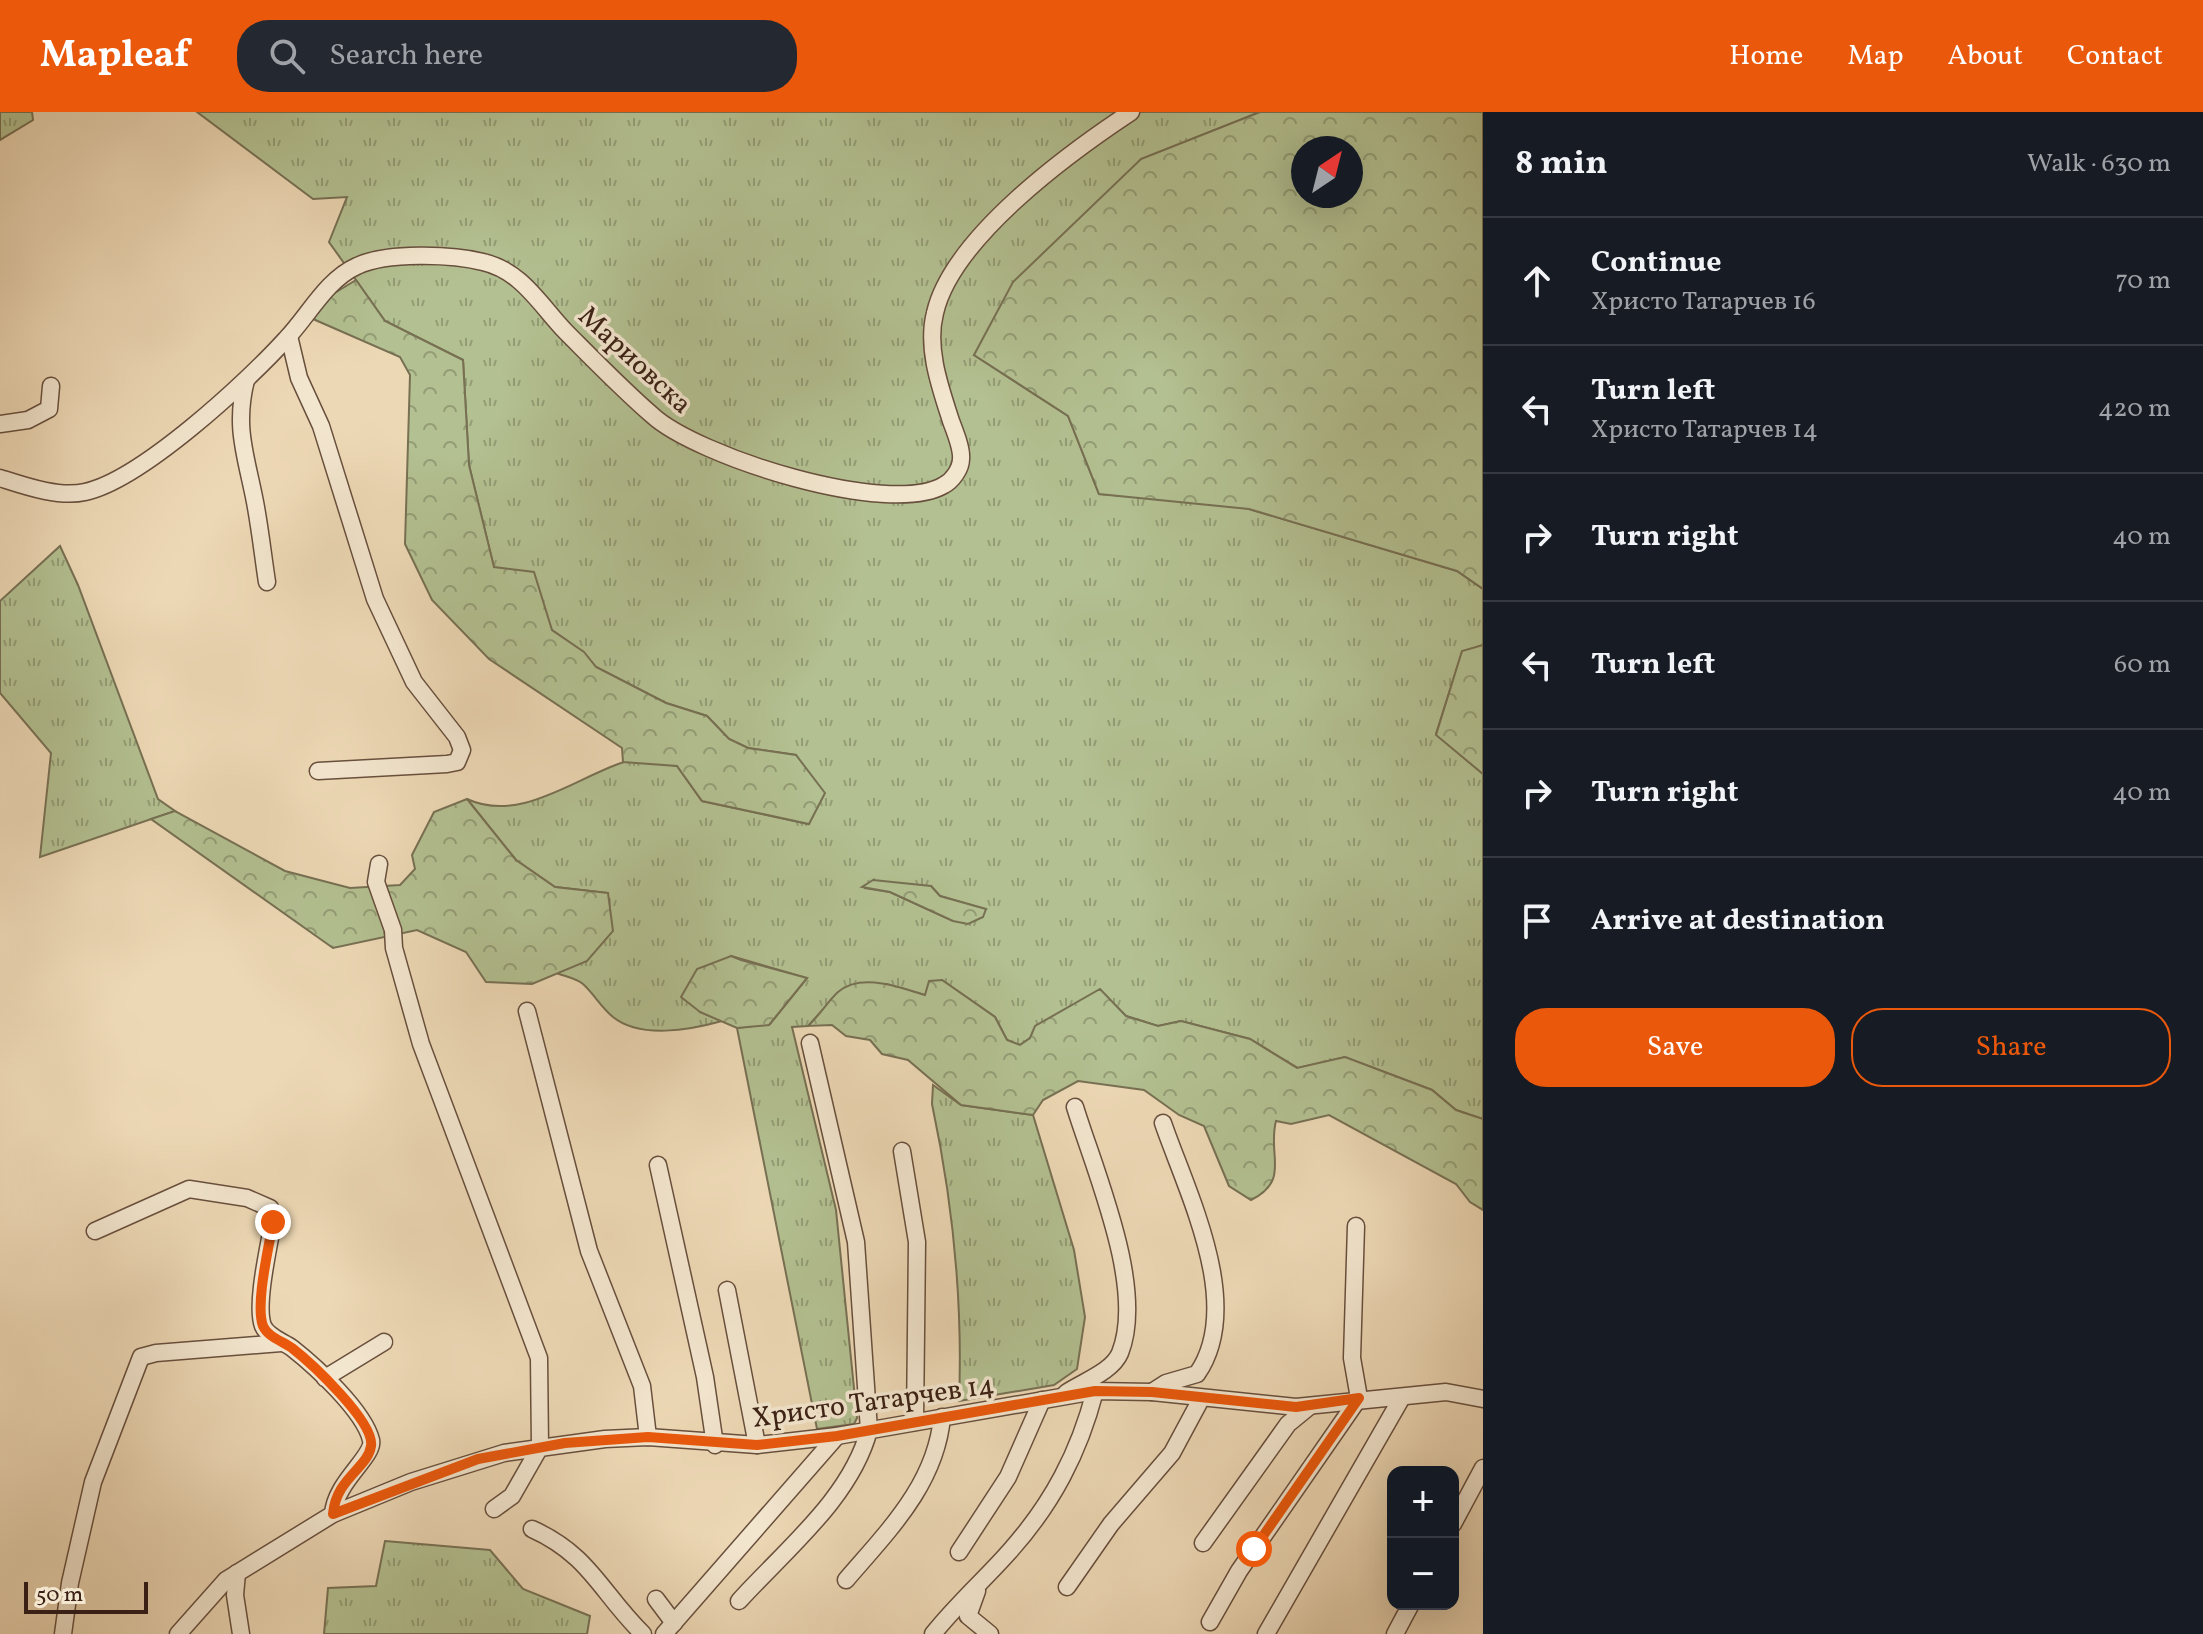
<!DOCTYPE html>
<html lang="en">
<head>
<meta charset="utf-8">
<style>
	:root { --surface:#171b24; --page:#242831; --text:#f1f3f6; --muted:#9ea1a6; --line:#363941; --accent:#ea580c }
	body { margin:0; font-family:Vollkorn,serif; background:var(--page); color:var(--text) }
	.controls { position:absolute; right:24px; bottom:24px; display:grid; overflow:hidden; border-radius:16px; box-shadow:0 8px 32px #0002 }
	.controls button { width:72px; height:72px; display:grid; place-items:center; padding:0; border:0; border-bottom:2px solid var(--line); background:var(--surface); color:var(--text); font:40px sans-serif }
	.compass { position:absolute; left:1291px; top:24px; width:72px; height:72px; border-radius:50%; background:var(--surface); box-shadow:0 8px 32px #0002; rotate:35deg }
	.scale { position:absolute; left:24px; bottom:20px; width:124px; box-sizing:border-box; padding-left:8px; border:4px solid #3b2115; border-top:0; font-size:22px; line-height:28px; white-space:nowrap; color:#3b2115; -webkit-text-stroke:6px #f3e6cf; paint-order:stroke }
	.stop { position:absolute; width:24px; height:24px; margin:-18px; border:6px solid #ea580c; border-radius:50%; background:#fff }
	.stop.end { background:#ea580c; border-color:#fff; box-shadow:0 2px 8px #0008 }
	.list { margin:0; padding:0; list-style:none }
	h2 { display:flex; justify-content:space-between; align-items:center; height:104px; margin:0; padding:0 32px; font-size:34px }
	h2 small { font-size:26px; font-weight:400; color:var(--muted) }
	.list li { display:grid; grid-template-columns:52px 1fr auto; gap:24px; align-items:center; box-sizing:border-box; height:128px; padding:0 32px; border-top:2px solid var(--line) }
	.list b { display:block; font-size:30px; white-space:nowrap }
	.list p { margin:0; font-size:26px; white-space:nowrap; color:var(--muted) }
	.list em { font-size:26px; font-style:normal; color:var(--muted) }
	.actions { display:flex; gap:16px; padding:24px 32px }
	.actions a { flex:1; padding:18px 0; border:2px solid var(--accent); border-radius:32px; text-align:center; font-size:28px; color:var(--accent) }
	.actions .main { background:var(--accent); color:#fff }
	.icon { flex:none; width:44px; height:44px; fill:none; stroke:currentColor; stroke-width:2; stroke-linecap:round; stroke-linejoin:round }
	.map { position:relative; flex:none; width:1483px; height:1522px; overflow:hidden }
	header { display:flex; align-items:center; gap:48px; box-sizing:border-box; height:112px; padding:0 40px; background:var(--accent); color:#fff }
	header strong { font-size:38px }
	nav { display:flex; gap:44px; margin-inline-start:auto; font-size:28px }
	.search { width:560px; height:72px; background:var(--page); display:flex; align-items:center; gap:20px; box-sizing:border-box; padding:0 28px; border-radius:32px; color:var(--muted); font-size:30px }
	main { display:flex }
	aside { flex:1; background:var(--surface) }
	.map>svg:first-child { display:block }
</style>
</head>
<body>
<header>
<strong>Mapleaf</strong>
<div class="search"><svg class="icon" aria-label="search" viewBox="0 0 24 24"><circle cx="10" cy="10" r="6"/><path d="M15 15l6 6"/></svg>Search here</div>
<nav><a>Home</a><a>Map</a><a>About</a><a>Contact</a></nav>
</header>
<main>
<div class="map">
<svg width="1483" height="1522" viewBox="0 0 1483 1522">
	<defs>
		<pattern id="grass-tufts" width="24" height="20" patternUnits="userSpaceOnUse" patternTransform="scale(2)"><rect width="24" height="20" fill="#b3c091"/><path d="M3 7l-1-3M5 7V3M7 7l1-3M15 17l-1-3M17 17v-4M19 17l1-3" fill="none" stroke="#939c75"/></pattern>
		<pattern id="forest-crowns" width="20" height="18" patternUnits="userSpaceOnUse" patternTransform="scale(2)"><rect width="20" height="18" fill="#b3c091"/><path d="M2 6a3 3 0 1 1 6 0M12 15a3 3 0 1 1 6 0" fill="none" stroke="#939c75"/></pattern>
	</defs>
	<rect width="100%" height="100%" fill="#edd8b5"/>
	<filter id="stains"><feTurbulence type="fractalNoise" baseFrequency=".0025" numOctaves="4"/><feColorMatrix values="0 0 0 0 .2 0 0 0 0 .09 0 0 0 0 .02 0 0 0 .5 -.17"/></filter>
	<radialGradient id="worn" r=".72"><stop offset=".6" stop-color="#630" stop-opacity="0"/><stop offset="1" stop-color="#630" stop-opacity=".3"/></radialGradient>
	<!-- grass -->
	<g fill="url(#grass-tufts)" stroke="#777053" stroke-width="2" fill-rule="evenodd">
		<path d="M0,0H32L33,8L0,28Z"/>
		<path d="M197,0H1260L1141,47L974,243L1068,304L1099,382L1222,391L1249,397L1457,459L1483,477V533L1462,540L1436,622L1483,662V1007L1456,998L1432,978L1345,945L1298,956L1250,927L1181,909L1158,914L1126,904L1100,878L1020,933L1007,928L995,905L942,868L925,883L887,872L839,880L808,914L792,915L836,1098L857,1306L854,1312L817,1317L737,916L770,912L807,866L731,844L700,900L722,909C690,918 640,927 613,905C601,895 594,882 583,872C576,866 563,864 554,860L587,849L608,781L555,775L516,748L467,687C519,711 572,668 621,651C636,646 661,652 677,654L702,689L808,712L796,643L748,636L729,627L707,604L666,591L596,555L583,540L552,518L494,456L469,353L463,248L385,209L329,130L347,85L313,87ZM931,774L940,784L985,797L953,809L890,780L864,776Z"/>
		<path d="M60,434L78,473L158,687L175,699L40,745L51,641L0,581V489Z"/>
		<path d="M933,973L961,993L1033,1003L1074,1138L1085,1205L1077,1257L1054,1273L959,1289C963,1188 953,1091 932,992Z"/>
		<path d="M385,1429L490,1438L523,1477L590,1504L587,1522H324L328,1476L376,1474Z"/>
	</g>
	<!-- forest -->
	<g fill="url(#forest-crowns)" stroke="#777053" stroke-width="2" fill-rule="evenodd">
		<path d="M1260,0H1483V477L1457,459L1249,397L1099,382L1068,304L974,243L1013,170L1141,47ZM1351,36V84H1303V36Z"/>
		<path d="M356,168L385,209L463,248L469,353L494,455L534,460L552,518L584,540L596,555L666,591L707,604L729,627L748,636L796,643L825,681L809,712L702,689L677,654L623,650L622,636L489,547L432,488L405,432L410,263L400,245L313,207L333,182Z"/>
		<path d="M1483,533V662L1436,623L1462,539Z"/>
		<path d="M467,687L516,748L555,775L608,781L613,819L587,849L532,872L486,870L466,840L417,818L333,836L151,707L175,699L285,759L350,776L400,773L415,757L412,743L434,700Z"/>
		<path d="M873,768L931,774L940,784L986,797L983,805L968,812L953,809L890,780L862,775Z"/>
		<path d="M731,844L741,848L807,866L769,913L737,916L700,900L681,885L697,857Z"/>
		<path d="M942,868L995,905L1007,928L1020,933L1030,926L1035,914L1100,877L1126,904L1158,914L1181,909L1250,927L1297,956L1345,945L1432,978L1456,998L1483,1007V1098L1470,1090L1456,1072L1329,1003L1291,1012L1276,1009C1267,1043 1291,1068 1251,1088L1229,1074L1204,1014L1179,1003L1144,978L1078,969L1043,988L1033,1003L961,993L908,948L882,942L870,928L846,924L832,913L808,914C819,904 828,889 838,880C862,860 900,876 925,883L929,869Z"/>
	</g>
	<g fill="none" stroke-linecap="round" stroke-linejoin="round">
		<!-- street casing -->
		<g stroke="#684f3d" stroke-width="19">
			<g id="street">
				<path d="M289,224L299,266L321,314L375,487L414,570L457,625L462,638L457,650L447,652L318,659"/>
				<path d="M246,268C234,316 246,343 255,390C260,416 263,444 267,470"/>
				<path d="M0,312L28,308L49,297L51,274"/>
				<path d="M0,366C25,374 59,386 85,380C141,368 247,270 286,227C309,203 326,168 357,154C386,140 452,142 483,150C522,159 540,193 566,220C594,248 622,277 652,303C696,344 889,406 944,373C952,369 961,357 961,347C962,336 955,320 951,309C940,275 926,236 935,201C952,126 1069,41 1131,0"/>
				<path d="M379,752L376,770L393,818L394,836L421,932L539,1246L540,1335L512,1384L494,1397"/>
				<path d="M527,899L589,1139L642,1274L648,1325"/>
				<path d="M902,1039L917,1130L915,1310"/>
				<path d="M658,1053L705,1265L715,1333"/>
				<path d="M95,1119L189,1077L247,1086L270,1096L273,1110C269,1134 255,1193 263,1214C268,1225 282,1229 292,1236C315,1254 364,1299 371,1328C375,1344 335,1370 333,1402"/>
				<path d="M727,1178L757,1333"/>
				<path d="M325,1266L384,1230"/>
				<path d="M1152,1280L1166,1271L1197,1262C1245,1193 1187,1081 1163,1011"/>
				<path d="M1066,1281C1082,1270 1112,1260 1120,1241C1146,1176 1095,1060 1075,995"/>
				<path d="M1453,1412L1483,1356"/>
				<path d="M532,1417C590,1443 601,1481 643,1522"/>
				<path d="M1203,1431L1288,1312L1310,1294"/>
				<path d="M959,1440L1008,1365L1042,1288"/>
				<path d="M237,1461L235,1483L241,1522"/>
				<path d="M846,1468C888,1419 936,1372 942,1305"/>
				<path d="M1067,1475L1111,1412L1172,1341L1201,1287"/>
				<path d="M977,1479L968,1504L990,1522"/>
				<path d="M656,1487L674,1511"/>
				<path d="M739,1489C785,1438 851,1386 869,1318L856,1130L810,931"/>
				<path d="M1210,1510L1239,1459L1359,1286L1352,1246L1356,1114"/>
				<path d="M63,1522L70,1471L93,1370L141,1245L156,1241L281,1231"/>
				<path d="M178,1522L226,1468L333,1402L411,1370L504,1341L605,1327L648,1325L757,1333L837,1324L1095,1279L1152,1280L1296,1295L1446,1280L1483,1287"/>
				<path d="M664,1522L837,1324"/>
				<path d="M933,1522C956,1493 984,1468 1009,1440C1052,1392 1079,1341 1095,1279"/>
				<path d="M1266,1522L1401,1287"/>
				<path d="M1395,1522L1411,1492"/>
			</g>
		</g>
		<!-- street -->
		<use href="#street" stroke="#f3e6cf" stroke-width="16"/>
	</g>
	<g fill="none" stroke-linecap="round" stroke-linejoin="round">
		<!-- route -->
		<path stroke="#ea580c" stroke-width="10" d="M273,1110C269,1135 255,1192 263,1214C268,1225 282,1229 292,1236C310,1250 375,1310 371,1334C368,1356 336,1366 333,1402L478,1347L565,1331L648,1325L757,1333L837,1324L1095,1279L1152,1280L1296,1295L1359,1286L1254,1437"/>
	</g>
	<g text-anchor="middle" stroke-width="7" stroke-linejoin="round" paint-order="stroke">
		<!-- street labels -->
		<g font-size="28" fill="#3b2115" stroke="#f3e6cf">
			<text transform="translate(636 247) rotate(43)" y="10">Мариовска</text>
			<text transform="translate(873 1288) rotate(-8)" y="10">Христо Татарчев 14</text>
		</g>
	</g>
	<rect width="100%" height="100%" filter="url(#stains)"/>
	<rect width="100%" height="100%" fill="url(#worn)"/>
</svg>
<div class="controls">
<button>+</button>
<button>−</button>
</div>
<svg class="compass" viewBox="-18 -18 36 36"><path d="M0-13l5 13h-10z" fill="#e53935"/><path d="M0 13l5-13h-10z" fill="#9ea1a6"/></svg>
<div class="scale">50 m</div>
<div class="stop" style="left:1254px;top:1437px"></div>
<div class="stop end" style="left:273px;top:1110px"></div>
</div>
<aside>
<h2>8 min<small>Walk · 630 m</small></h2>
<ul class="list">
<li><svg class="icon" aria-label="ahead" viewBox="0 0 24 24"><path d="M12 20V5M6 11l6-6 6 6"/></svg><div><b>Continue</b><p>Христо Татарчев 16</p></div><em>70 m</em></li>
<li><svg class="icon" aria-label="left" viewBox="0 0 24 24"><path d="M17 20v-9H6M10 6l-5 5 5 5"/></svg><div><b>Turn left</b><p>Христо Татарчев 14</p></div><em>420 m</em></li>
<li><svg class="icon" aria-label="right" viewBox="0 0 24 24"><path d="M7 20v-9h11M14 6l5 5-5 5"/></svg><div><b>Turn right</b></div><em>40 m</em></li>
<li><svg class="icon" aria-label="left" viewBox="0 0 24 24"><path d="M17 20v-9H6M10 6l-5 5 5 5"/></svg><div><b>Turn left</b></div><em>60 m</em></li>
<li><svg class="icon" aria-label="right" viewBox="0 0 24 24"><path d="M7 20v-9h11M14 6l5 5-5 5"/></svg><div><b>Turn right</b></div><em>40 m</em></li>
<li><svg class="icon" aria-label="arrive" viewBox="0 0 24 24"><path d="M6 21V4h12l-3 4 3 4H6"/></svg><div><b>Arrive at destination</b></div></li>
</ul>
<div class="actions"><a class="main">Save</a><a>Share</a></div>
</aside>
</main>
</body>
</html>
